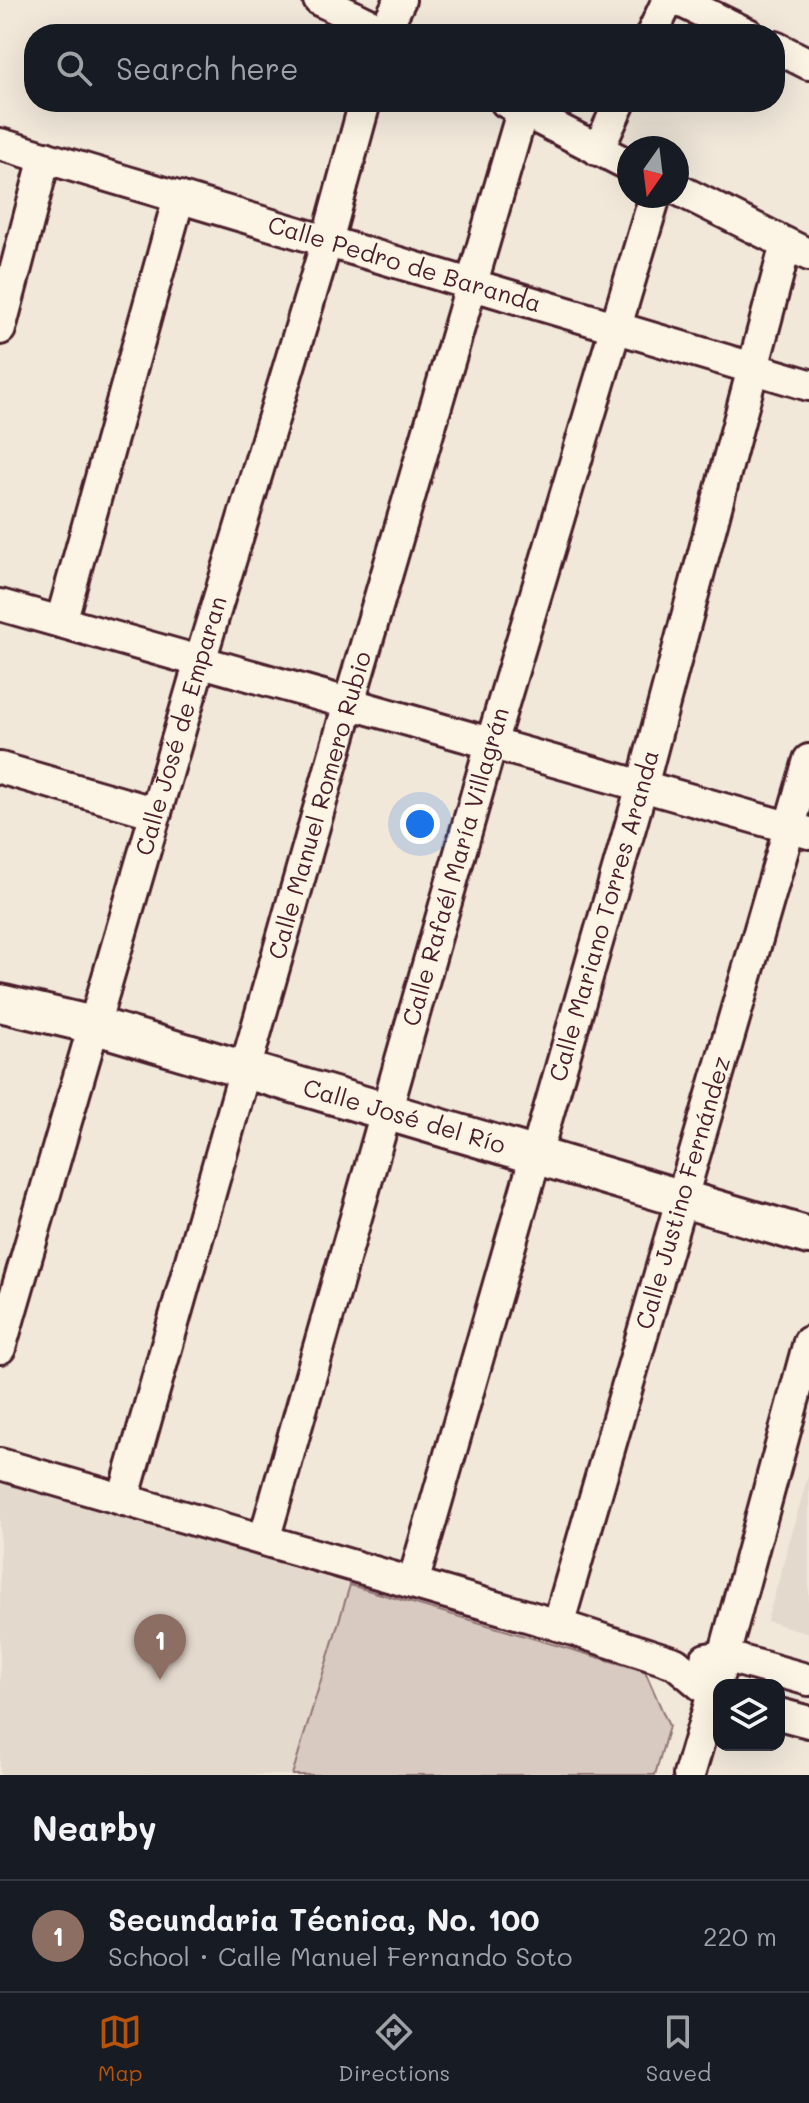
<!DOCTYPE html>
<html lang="en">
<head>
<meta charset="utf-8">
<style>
	:root { --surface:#171b24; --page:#242831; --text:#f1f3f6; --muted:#9ea1a6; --line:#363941; --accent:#b45309 }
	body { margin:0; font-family:Mali,sans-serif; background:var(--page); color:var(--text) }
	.controls { position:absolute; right:24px; bottom:24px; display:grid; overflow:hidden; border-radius:16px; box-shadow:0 8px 32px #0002 }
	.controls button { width:72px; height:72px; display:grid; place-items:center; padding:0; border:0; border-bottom:2px solid var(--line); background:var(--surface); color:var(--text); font:40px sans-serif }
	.compass { position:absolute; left:617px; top:136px; width:72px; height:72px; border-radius:50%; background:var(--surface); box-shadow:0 8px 32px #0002; rotate:194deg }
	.you { position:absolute; left:420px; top:824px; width:28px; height:28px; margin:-20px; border:6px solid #fff; border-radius:50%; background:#1a73e8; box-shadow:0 0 0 12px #1a73e833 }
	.badge { display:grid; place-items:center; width:52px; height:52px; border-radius:50%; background:var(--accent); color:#fff; font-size:26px; font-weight:700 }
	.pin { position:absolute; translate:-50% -66px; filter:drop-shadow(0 2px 4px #0008) }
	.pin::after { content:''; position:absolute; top:42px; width:28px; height:24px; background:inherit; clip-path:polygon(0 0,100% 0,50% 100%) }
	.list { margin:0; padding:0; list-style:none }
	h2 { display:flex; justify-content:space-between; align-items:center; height:104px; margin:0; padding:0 32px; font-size:34px }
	h2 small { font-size:26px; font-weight:400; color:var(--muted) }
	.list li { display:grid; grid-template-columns:52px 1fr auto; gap:24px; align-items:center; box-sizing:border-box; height:112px; padding:0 32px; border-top:2px solid var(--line) }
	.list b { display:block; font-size:30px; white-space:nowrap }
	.list p { margin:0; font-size:26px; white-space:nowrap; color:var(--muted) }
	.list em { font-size:26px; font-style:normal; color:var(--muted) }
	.icon { flex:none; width:44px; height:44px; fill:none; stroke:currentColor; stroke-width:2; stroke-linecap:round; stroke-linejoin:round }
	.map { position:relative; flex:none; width:809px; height:1775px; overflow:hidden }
	.search { position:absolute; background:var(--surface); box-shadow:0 8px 32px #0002; left:24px; right:24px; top:24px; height:88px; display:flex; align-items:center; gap:20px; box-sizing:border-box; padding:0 28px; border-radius:32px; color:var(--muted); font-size:30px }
	.sheet { height:216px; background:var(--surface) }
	nav { display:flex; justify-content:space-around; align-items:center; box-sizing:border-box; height:112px; border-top:2px solid var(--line); background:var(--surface); font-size:22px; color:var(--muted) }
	nav a { display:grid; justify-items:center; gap:4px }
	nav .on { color:var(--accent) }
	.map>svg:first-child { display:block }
</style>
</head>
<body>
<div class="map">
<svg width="809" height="1775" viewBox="0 0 809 1775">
	<rect width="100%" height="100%" fill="#f1e8da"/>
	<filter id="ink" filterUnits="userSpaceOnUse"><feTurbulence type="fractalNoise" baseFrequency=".0125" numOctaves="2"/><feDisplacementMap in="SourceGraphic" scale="16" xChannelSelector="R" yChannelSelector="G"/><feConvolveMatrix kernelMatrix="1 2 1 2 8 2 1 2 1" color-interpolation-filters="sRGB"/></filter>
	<g filter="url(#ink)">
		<!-- built -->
		<g fill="#e4d9cd">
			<path d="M809,1472V1633L767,1621Z"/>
			<path d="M0,1481L350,1585L292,1775H0Z"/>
		</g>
		<!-- green -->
		<path fill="#d8cac0" stroke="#917476" stroke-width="2" d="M350,1585L645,1671L669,1726L655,1775H292Z"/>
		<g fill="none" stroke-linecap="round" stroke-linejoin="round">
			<!-- minor casing -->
			<g stroke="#4a1f2b" stroke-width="36">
				<g id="minor">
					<path d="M319,0L390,34"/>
					<path d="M678,0L748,34"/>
					<path d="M383,34L400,0"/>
					<path d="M652,34L668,0"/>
					<path d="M775,47L809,64"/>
					<path d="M506,102L629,165"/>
					<path id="s1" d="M0,144L809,385"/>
					<path d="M598,150L620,102"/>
					<path d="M677,189L809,255"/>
					<path d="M0,329L45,157"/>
					<path d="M0,605L809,833"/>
					<path d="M61,622L179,197"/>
					<path d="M0,768L156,813"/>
					<path id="s2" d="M0,1348L200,661L327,241L365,102"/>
					<path d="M0,1464L558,1625L675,1663L713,1695L719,1697"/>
					<path id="s3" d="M123,1500L349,703L522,112"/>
					<path id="s4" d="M264,1540L491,744L655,196"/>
					<path id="s5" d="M413,1583L642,786L786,244"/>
					<path id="s6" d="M558,1625L809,760"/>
					<path d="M706,1659L724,1656L809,1680"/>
					<path d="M779,1714L809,1722"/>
					<path d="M689,1775L724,1656L809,1342"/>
				</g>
			</g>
			<!-- tertiary casing -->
			<g stroke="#4a1f2b" stroke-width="42">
				<g id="tertiary">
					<path id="s7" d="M0,1003L93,1025L809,1236"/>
				</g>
			</g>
			<!-- minor -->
			<use href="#minor" stroke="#fcf5e5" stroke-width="30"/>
			<!-- tertiary -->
			<use href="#tertiary" stroke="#fcf5e5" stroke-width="36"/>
		</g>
	</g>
	<g text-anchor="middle" stroke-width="6" stroke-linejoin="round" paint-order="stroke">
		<!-- street labels -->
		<g font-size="24" fill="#4a1f2b" stroke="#fcf5e5">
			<text dy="8" stroke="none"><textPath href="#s1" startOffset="422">Calle Pedro de Baranda</textPath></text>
			<text dy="8" stroke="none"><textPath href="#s2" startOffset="648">Calle José de Emparan</textPath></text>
			<text dy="8" stroke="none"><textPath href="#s3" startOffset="722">Calle Manuel Romero Rubio</textPath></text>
			<text dy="8" stroke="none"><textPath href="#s4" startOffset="700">Calle Rafaél María Villagrán</textPath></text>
			<text dy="8" stroke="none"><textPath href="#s5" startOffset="694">Calle Mariano Torres Aranda</textPath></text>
			<text dy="8" stroke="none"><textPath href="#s7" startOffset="420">Calle José del Río</textPath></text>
			<text dy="8" stroke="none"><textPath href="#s6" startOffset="450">Calle Justino Fernández</textPath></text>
		</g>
	</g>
</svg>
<div class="controls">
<button><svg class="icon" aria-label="layers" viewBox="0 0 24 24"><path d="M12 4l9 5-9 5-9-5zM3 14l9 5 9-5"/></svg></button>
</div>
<svg class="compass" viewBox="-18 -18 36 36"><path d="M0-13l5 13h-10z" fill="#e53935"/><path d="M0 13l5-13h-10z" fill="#9ea1a6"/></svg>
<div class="you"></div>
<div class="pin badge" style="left:160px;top:1680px;background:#8d6e63">1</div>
<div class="search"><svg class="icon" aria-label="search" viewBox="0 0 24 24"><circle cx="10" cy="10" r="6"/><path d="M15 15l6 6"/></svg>Search here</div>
</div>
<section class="sheet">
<h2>Nearby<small></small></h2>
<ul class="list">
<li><span class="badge" style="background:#8d6e63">1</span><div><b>Secundaria Técnica, No. 100</b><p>School · Calle Manuel Fernando Soto</p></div><em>220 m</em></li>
</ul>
</section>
<nav>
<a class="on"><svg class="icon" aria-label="map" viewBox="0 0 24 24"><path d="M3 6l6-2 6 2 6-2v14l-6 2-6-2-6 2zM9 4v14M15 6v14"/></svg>Map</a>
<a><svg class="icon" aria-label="directions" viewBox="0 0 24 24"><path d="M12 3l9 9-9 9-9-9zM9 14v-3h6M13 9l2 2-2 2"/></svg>Directions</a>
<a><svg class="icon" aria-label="saved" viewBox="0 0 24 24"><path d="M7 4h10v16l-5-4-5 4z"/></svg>Saved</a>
</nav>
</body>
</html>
